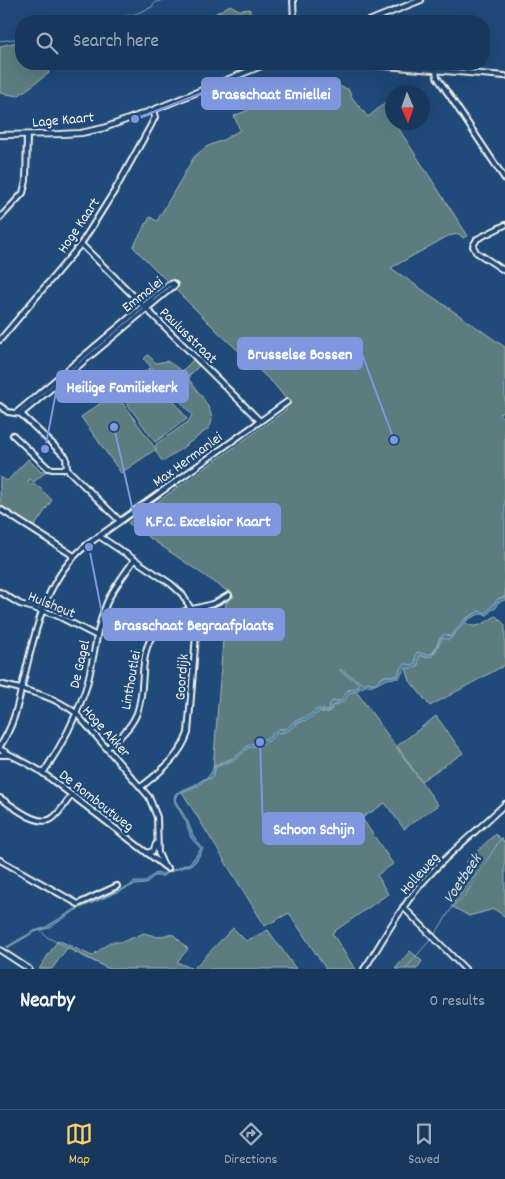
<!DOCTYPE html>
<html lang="en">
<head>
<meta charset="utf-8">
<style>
	:root { --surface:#17385c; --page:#244365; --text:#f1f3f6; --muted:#9eacbb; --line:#365272; --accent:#ffd166 }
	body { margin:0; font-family:Dekko,sans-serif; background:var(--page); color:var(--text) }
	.compass { position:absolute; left:385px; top:85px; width:45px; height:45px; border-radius:50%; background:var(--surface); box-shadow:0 5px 20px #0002; rotate:178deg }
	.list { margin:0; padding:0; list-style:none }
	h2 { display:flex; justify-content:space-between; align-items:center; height:65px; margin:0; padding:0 20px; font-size:21px }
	h2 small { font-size:16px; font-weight:400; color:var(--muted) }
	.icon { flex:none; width:28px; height:28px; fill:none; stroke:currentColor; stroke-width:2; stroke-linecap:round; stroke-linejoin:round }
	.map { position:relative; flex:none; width:505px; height:969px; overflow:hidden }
	.search { position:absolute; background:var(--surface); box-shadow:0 5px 20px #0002; left:15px; right:15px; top:15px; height:55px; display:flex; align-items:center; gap:12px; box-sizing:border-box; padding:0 18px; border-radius:20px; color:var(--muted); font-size:19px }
	.sheet { height:140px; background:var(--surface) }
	nav { display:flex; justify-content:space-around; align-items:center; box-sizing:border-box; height:70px; border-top:1px solid var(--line); background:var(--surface); font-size:14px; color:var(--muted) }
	nav a { display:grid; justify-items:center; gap:2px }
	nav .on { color:var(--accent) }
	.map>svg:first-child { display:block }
</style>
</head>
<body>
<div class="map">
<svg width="505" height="969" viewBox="0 0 505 969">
	<rect width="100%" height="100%" fill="#1f4a7a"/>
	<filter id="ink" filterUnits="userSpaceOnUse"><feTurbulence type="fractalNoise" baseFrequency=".02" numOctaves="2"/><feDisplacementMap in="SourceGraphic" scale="10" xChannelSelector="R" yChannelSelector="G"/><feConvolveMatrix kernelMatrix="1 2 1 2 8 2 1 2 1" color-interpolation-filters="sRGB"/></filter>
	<g filter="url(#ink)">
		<!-- green -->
		<g fill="#5c7c80" stroke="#a8b6b4">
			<path d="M230,5L239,10L250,9V18L245,21H208V18Z"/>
			<path d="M21,41V64H46L49,73L18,96L0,93V46Z"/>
			<path d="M338,86L348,89L353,99L368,117L392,97V109L388,113L392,119V122L395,123L468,236L463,238L459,234L448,236L391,268L505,347V411L499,414L505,419V597L499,598L486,613L479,611L465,619L450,637L447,635L440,638L433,653L427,655L417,652L415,665L405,664L400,669L398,676H384L374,684L369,682L357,688L348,690L341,701H333L328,711L318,709L306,717L295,721L286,729H279L270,737L249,745L234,758L216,764L213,769L226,602L234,597L229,590L227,591L128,523L286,410L285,407L290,404L274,384L216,330L133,247L150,217L157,221L194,157L206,147L223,140L240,130L234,116L272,100L274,103Z"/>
			<path d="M148,355L156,363L167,361L182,371L193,360L199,366L189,376V379C197,392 221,415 208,429L163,462L156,452V444L188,422L192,415L144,359Z"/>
			<path d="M150,368L187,419L155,442L118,391Z"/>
			<path d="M115,393L156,449L121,473L81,417Z"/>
			<path d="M28,459L41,472L46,469L48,470L35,481L33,482L30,479L28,481L34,485L36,484L52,500L34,527L0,506V477L7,481Z"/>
			<path d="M496,616L505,625V665L430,706L410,681L406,668L418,667L419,655L426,657L434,654L441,640L445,638L449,640L465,622C476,632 486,621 496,616Z"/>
			<path d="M356,691L438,805L404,829L385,803L362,818L393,864L377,875L388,894L332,933L355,969H326L289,913L265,926L182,792L199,785L205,779L212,778L216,767L236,759L248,748L269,741L275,734L284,732L320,711L324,713L331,710L333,705H337L349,693Z"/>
			<path d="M436,716L463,753L421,781L397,746Z"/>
			<path d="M495,834L505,843V915L504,916L494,909L469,916L451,906L476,874L465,863Z"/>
			<path d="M233,928L246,941L268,930L296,969H109L67,948L52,969H39L58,940L92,956L110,942H122L144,933L158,937L169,934L174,935L188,949L177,962L193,969Z"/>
			<path d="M410,951L422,961L417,969H395Z"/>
		</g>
		<!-- water -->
		<path fill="#467ea0" stroke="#8cacbd" d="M505,597V600L497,603L496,608L490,611L488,615L480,614L473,617L465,622L449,640L443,638L432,656L426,657L419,655L418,667C403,670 408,664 399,678L387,679L373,686H365L356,691L349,693L344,702L333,705L328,713L320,711L307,720L298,722L288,731L277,733L269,741L248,748L236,759L216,766L212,778L205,779L199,785L177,794L175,800L188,822L193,835L203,849L196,861L193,864L167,873L163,876H154L146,884L134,885L76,910L49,928L35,932L7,948L6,947L34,931L44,928L87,902L128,887L134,882H144L156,873L162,874L190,863L201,849L191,838L186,822L175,803L174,797L176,793L194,785L209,776L216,764L234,758L249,745L270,737L273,733L279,729H286L295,721L306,717L318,709L328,711L331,702L341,701L347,691L359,687L358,682L341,672L340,669L363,684L368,682L374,684L385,676H398L400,669L405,664L415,665L416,654L417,652L427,655L433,653L442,636L445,634L450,637L463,621L479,611L486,613L498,599Z"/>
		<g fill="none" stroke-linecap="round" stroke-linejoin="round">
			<!-- stream -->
			<g stroke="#8cacbd" stroke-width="1">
				<path d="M100,21L135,14L152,7L154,3L162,0"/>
				<path d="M0,41L21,38"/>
				<path d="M40,930L47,937L110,969"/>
				<path d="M435,934L454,905L464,897L501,838L505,842"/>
				<path d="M405,969L431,939"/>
			</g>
			<!-- minor casing -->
			<g stroke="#f4f1e8" stroke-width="8">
				<g id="minor">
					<path d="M293,0L294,21"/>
					<path d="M361,64L505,76"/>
					<path d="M436,70L437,77L505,179"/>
					<path d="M0,218L23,193L26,181L27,135"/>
					<path d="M505,225L477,239L473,246L476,252L505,271"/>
					<path d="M81,244L260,421"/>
					<path d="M0,340L81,244L115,190L150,127L155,117L153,110"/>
					<path d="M0,406L8,412L21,414L66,457L67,469"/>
					<path d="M16,413L168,285L173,283L175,285"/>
					<path d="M21,414L175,285"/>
					<path d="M13,435L48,468L53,469H67L120,521"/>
					<path d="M0,509L74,556"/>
					<path d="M99,536L171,584L182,594L191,609L194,620L196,635L188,733C180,757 160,772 141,787"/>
					<path d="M0,592L20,604L56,615L97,636"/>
					<path d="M0,684C29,691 52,695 76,713L149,797L157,817L158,853L164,866"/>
					<path d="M0,746C13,727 17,708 22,686C35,634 43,579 88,544L287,402"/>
					<path d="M107,748C119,738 131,728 137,713C149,680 133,647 166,621C179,610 196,609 212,604C218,602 224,598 229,595"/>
					<path d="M0,749C14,758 29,763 43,773L168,869"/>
					<path d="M0,755H8"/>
					<path d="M43,773C61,747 75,720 85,691C95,661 95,627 109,598C116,585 126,572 134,560"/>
					<path d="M0,798C13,806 40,830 54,817C61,811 66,802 72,795"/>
					<path d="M147,853L153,851L156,844"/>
					<path d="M0,860L78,904L117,886"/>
					<path d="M403,907L465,969"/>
					<path d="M0,950L29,969"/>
					<path d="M364,969C378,949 389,927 403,908C430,867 470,838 505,804"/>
				</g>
			</g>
			<!-- tertiary casing -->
			<g stroke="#f4f1e8" stroke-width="8">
				<g id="tertiary">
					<path d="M369,21L421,0"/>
					<path d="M0,135L61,134L81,133L104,128L153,110L266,64"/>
				</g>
			</g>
			<!-- minor -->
			<use href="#minor" stroke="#1f4a7a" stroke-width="4"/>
			<!-- tertiary -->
			<use href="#tertiary" stroke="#1f4a7a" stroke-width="4.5"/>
		</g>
	</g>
	<g text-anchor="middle" stroke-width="5" stroke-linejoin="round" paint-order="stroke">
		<!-- street labels -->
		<g font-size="15" fill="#f4f1e8" stroke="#1f4a7a">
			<text transform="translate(63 119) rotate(-5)" y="5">Lage Kaart</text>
			<text transform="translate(78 225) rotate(-56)" y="5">Hoge Kaart</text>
			<text transform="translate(142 294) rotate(-38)" y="5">Emmalei</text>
			<text transform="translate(189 335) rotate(44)" y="5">Paulusstraat</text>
			<text transform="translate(187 459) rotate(-36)" y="5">Max Hermanlei</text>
			<text transform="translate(52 604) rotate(22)" y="5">Hulshout</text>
			<text transform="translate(79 664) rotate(-77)" y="5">De Gagel</text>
			<text transform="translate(181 677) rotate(-86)" y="5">Goordijk</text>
			<text transform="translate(130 680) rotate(-80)" y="5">Linthoutlei</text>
			<text transform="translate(107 731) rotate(48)" y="5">Hoge Akker</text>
			<text transform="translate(97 800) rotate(38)" y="5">De Romboutweg</text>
			<text transform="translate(419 873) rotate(-48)" y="5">Holleweg</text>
		</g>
		<!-- water labels -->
		<g font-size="16" font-style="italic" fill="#dae0dd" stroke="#1f4a7a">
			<text transform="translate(461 878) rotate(-56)" y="6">Voetbeek</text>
		</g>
	</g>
	<!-- callouts -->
	<path fill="none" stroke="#7e97df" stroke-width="2" d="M135 119L202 93M394 440L362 354M45 449L57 387M114 427L135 520M89 547L104 624M260 742L263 828"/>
	<g fill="#7e97df" stroke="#1f4a7a" stroke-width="2">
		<circle cx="135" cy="119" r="5"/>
		<circle cx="394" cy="440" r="5"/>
		<circle cx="45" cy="449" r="5"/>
		<circle cx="114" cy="427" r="5"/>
		<circle cx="89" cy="547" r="5"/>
		<circle cx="260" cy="742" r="5"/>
	</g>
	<g fill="#7e97df" stroke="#7e97df" stroke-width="2">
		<rect x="202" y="78" width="138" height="31" rx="5"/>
		<rect x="238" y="338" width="124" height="31" rx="5"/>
		<rect x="57" y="371" width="131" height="31" rx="5"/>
		<rect x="135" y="504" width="145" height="31" rx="5"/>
		<rect x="104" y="609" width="180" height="31" rx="5"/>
		<rect x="263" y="813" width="101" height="31" rx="5"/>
	</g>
	<g font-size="16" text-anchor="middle" font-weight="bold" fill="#fff">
		<text x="271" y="99">Brasschaat Emiellei</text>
		<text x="300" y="359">Brusselse Bossen</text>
		<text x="122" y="392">Heilige Familiekerk</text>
		<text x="208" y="526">K.F.C. Excelsior Kaart</text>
		<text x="194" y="630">Brasschaat Begraafplaats</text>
		<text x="314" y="834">Schoon Schijn</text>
	</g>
</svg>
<svg class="compass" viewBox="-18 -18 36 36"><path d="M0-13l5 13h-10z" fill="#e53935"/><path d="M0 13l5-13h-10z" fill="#9eacbb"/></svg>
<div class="search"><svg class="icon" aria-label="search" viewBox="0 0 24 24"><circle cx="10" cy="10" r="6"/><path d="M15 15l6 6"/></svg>Search here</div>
</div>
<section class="sheet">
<h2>Nearby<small>0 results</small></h2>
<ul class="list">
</ul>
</section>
<nav>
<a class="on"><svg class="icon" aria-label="map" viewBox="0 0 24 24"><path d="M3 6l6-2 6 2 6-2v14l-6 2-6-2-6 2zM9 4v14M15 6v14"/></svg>Map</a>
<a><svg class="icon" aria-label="directions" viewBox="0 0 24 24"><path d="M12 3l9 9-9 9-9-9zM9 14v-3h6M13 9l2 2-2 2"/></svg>Directions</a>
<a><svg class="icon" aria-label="saved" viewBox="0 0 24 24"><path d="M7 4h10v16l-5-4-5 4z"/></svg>Saved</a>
</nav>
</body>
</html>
